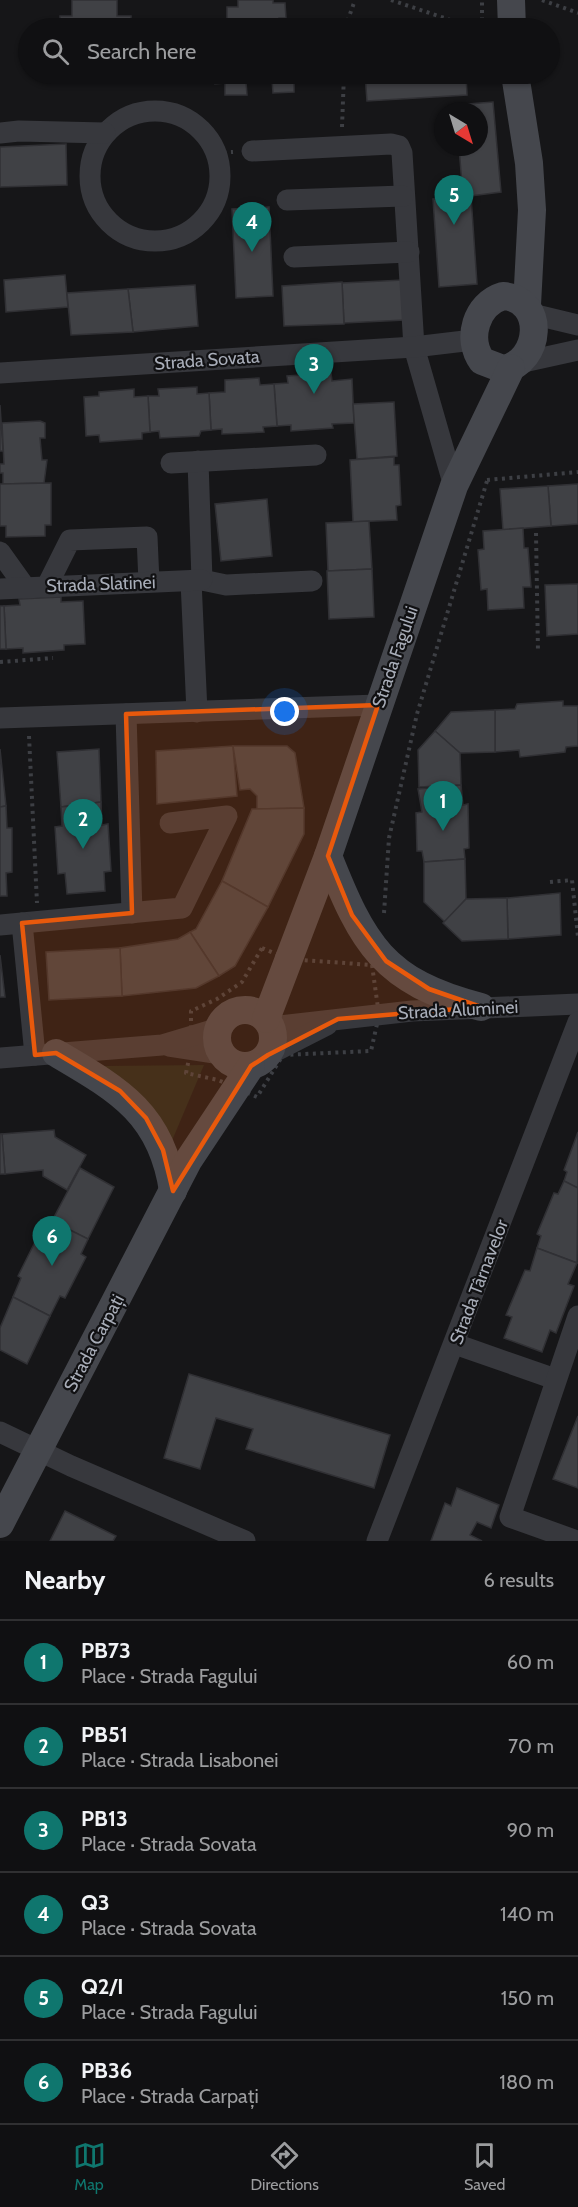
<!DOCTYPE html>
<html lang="en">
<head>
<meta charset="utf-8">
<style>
	:root { --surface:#101012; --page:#1e1e20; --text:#f1f3f6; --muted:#9c9d9f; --line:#303032; --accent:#0f766e }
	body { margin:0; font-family:Cabin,sans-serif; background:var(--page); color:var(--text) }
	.compass { position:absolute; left:434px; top:102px; width:54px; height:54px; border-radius:50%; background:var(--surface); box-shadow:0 2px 4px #0004; rotate:142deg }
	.you { position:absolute; left:285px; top:712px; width:21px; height:21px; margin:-15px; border:4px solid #fff; border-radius:50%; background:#1a73e8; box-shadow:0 0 0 9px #1a73e833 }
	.badge { display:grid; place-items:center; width:39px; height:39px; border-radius:50%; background:var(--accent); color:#fff; font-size:20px; font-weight:700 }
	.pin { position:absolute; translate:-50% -50px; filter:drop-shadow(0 2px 3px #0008) }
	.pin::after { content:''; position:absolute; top:32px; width:21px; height:18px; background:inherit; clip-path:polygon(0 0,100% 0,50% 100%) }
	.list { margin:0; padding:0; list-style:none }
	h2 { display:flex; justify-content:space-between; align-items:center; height:78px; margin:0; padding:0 24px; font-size:26px }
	h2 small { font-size:20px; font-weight:400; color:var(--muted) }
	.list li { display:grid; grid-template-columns:39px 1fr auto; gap:18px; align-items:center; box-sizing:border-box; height:84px; padding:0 24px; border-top:2px solid var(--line) }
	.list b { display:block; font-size:22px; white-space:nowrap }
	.list p { margin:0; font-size:20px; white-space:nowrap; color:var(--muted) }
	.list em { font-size:20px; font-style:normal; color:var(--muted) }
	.icon { flex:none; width:33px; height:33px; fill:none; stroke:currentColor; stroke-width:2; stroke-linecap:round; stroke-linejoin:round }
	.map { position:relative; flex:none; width:578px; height:1541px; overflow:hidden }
	.search { position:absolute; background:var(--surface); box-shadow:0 2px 4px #0004; left:18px; right:18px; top:18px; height:66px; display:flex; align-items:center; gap:15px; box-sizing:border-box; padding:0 21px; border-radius:33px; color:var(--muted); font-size:22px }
	.sheet { height:582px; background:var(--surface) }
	nav { display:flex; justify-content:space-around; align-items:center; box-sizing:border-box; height:84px; border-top:2px solid var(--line); background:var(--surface); font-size:16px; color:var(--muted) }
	nav a { display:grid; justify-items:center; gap:3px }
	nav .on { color:var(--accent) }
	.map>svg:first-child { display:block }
</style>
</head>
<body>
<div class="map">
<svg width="578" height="1541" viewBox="0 0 578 1541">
	<rect width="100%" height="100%" fill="#161618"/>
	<!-- green -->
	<path fill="#1e261f" d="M204,1065L171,1143L103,1066Z"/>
	<!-- building -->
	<g fill="#404145" stroke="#303034" stroke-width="1.5">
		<path d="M72,0H117V16H131V24H141L142,28H52H60V16H72Z"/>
		<path d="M238,0H273V3H285L286,18H279V28H234V20L227,21V7H238Z"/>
		<path d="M215,74H254V81L246,82L247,95H225V83L215,84Z"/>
		<path d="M264,74H304V79H294V92L273,93L272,80H264Z"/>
		<path d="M365,74H466L467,95L367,101Z"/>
		<path d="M493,102L501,192L463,197L459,147H479V111H455V105Z"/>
		<path d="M66,144L67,185L0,187V147Z"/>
		<path d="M471,196L477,284L439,287L433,199Z"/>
		<path d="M269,207L273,296L236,298L232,209Z"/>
		<path d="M65,275L68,307L6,312L4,280Z"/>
		<path d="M403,280L405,320L344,323L342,283Z"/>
		<path d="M342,282L344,324L284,326L282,286Z"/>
		<path d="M195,285L198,326L133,332L128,289Z"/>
		<path d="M128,289L133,332L71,335L67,293Z"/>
		<path d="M331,373L332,381L352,379L354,423L332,424L333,428L291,431V425L277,426L274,384L288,383L287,376Z"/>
		<path d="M259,378L260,385L274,384L277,426L263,427L264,432L222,434V429L211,430L209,393L225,392V380Z"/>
		<path d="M197,387V394L209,393L211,430L201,431L199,436L160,438L159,431L150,432L148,396H159L158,389Z"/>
		<path d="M134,389V397L148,396L150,432L142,433V439L100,442L99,435L86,436L84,397L99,396V392Z"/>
		<path d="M394,402L397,456L357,459L353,404Z"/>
		<path d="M0,405L3,451H0Z"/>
		<path d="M40,421L45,423V438H40L42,460H47L44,483L3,484V473H0V464H4L2,423Z"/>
		<path d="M394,457V465H399L401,505L396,506L397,520L353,522L350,460Z"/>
		<path d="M51,483V525H45V536L6,537V526H0V484Z"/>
		<path d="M578,484V524L551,526L548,486Z"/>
		<path d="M548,486L551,526L503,530L500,489Z"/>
		<path d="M267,499L272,556L221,561L215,504Z"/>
		<path d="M369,521L372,569L328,571L326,523Z"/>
		<path d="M523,528L524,548H528L531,587H523L524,608L488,610L487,589L481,590L478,550L484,549L483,531Z"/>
		<path d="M372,569L374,617L329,619L327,571Z"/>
		<path d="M578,584V634L547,636L545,585Z"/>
		<path d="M61,597V602L83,601L85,644L64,645V650L23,653V648L6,649L4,606L20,605L19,599Z"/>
		<path d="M0,606H4L6,649H0Z"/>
		<path d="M563,701V706H578V746L566,747L565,752L520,757L519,750L495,752V710L515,709L517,704Z"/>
		<path d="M495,710V752L460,753L435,731L451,712Z"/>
		<path d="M435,731L460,753L461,785L419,787L418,750Z"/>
		<path d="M233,746L237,796L157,804L156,751Z"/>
		<path d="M233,746H287L295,753L304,808L257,809V796L250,789L240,790Z"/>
		<path d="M0,749L6,806L0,807Z"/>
		<path d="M99,749L101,802L61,807L57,752Z"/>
		<path d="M461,785L463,805L468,804L469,848L464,849L465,859L424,862L422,851H417L416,813L422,812L418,789Z"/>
		<path d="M101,802L102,825L108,824L111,871L104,872L105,891L67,894L65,873L58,874L55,827L62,826L61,807Z"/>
		<path d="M6,806L7,828H12V872L6,873L7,896H0V807Z"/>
		<path d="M304,808V834L268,907L222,881L252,809Z"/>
		<path d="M465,859L466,899L445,922L424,902V862Z"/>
		<path d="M222,881L268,907L235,966L219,976L190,932L196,929Z"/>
		<path d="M560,893L561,935L508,939L507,898Z"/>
		<path d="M507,898L508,939L462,941L443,923L466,899Z"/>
		<path d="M190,932L219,976L196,988L122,996L120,948L178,939Z"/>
		<path d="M120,948L122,996L49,1000L46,952Z"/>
		<path d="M0,955L5,997H0Z"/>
		<path d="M54,1130L55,1137L86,1155L67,1190L43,1176V1170L5,1174L2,1134Z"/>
		<path d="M578,1132V1188L564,1181L567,1172L564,1170Z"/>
		<path d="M0,1134H2L5,1174H0Z"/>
		<path d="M80,1168L114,1187L88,1239L52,1221Z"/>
		<path d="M564,1181L578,1188L577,1263L537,1248L541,1236L537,1234L554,1193L558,1194Z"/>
		<path d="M52,1221L88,1239L81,1254L86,1257L65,1298L60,1296L50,1316L13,1297L21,1278L18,1276L39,1234L43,1235Z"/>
		<path d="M537,1248L577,1263L568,1284L574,1286L556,1333L550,1330L542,1352L504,1338L512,1317L506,1315L525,1270L530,1271Z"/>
		<path d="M13,1297L50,1316L27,1364L0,1350V1328Z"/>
		<path d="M189,1374L390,1435L374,1488L246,1449L253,1429L216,1418L200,1469L164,1458Z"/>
		<path d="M578,1416V1488L553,1479Z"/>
		<path d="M457,1488L499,1505L491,1528L477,1522L470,1535L482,1541H431L445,1503L451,1506Z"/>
		<path d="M65,1511L116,1536L113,1541H50Z"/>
	</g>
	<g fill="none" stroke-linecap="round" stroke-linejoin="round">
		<!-- path -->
		<g stroke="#3d3f44" stroke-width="4" stroke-dasharray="3 4.5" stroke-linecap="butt">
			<path d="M391,0L474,28"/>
			<path d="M542,0L578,13"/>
			<path d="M345,28L355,0"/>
			<path d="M482,28V0"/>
			<path d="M342,127L344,74"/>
			<path d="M216,153L233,152"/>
			<path d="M487,480L578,472"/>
			<path d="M536,533L538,652"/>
			<path d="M0,662L53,658"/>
			<path d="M29,736L37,903"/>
			<path d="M550,882L572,880L578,937"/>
			<path d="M384,913L389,838L417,714L487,481"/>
			<path d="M262,948L288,959L372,965L379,1015L371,1051L283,1055L257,1097L218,1080L186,1073L191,1049V1011L217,999L242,982Z"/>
		</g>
		<!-- street -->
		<g stroke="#37383d" stroke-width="21">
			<circle cx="155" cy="176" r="65"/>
			<path d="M0,133L19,131L105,133"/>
			<path d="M252,151L391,144L399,146L402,153L414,347L454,486"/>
			<path d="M287,200L403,196"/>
			<path d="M294,257L409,252"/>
			<path d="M532,314L578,325"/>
			<path d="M519,363L578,350"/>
			<path d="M0,373L414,347L473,340"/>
			<path d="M198,461L202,580L226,585L312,581"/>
			<path d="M171,463L316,455"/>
			<path d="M0,552L25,587"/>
			<path d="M191,581L197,712"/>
			<path d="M47,586L70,540L147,537L149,582"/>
			<path d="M0,589L202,580"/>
			<path d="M126,714L132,913"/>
			<path d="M0,718L378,705"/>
			<path d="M22,923L182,908L227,816L170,823"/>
			<path d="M0,925L22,923L35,1055"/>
			<path d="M271,1027L412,1011L578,1004"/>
			<path d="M169,1046L221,1054"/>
			<path d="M268,1055L327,1025"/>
			<path d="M0,1058L162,1045L219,1028"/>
			<path d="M455,1344L555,1379"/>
			<path d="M0,1432L71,1466L245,1541"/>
			<path d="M377,1541L578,1022"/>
			<path d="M577,1541L510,1517L578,1316"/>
		</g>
		<!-- secondary -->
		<g stroke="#45474d" stroke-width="28">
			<path d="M511,0L512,28"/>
			<path d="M515,74L529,163L532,210L527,305"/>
			<path d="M503,296C547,299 541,363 503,369L482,361C466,339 476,304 503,296Z"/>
			<path d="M328,856C363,944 383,982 481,1007"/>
			<circle cx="245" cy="1038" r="28"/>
			<path d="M266,1019L328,856L454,486L511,368"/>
			<path d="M56,1053C119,1090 162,1114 173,1191"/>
			<path d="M0,1524L188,1161L251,1066"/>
		</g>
	</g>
	<!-- marked area -->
	<path fill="#e8590c" fill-opacity="0.2" stroke="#e8590c" stroke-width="4.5" stroke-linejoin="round" d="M378,705L328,856L352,915L386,961L429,989L481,1007L338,1019L268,1055L251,1066L173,1191L163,1150L146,1118L120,1091L56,1053L35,1055L22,923L132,913L126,714Z"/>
	<g text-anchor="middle" stroke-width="4.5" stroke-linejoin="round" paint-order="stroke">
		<!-- street labels -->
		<g font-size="18" fill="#a8adb8" stroke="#111113">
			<text transform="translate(207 360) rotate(-4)" y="6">Strada Sovata</text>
			<text transform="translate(101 584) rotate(-2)" y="6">Strada Slatinei</text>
			<text transform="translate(395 657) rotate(-71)" y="6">Strada Fagului</text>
			<text transform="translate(458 1010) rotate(-3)" y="6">Strada Aluminei</text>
			<text transform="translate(479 1282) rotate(-69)" y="6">Strada Târnavelor</text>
			<text transform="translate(94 1343) rotate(-62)" y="6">Strada Carpați</text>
		</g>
	</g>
</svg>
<svg class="compass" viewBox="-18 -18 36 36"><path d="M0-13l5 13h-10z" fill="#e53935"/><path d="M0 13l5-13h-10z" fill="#9c9d9f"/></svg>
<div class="you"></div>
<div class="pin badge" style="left:443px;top:831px">1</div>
<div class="pin badge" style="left:83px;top:849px">2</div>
<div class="pin badge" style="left:314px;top:394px">3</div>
<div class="pin badge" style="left:252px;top:252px">4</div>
<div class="pin badge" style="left:454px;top:225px">5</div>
<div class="pin badge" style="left:52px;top:1266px">6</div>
<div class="search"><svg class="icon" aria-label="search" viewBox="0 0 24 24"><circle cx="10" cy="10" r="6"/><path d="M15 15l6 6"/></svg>Search here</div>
</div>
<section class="sheet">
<h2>Nearby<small>6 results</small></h2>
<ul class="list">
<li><span class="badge">1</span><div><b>PB73</b><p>Place · Strada Fagului</p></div><em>60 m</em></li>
<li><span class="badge">2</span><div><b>PB51</b><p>Place · Strada Lisabonei</p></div><em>70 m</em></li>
<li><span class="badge">3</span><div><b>PB13</b><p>Place · Strada Sovata</p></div><em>90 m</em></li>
<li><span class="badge">4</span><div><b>Q3</b><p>Place · Strada Sovata</p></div><em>140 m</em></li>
<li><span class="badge">5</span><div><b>Q2/I</b><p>Place · Strada Fagului</p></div><em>150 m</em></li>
<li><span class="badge">6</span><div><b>PB36</b><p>Place · Strada Carpați</p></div><em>180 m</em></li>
</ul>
</section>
<nav>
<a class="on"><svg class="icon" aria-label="map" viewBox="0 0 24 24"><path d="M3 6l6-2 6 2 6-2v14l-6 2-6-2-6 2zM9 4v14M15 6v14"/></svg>Map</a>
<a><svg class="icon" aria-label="directions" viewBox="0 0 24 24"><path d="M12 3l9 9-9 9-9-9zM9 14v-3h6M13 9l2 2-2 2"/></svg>Directions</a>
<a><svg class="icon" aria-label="saved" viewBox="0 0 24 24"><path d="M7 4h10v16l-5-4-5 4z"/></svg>Saved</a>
</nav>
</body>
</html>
